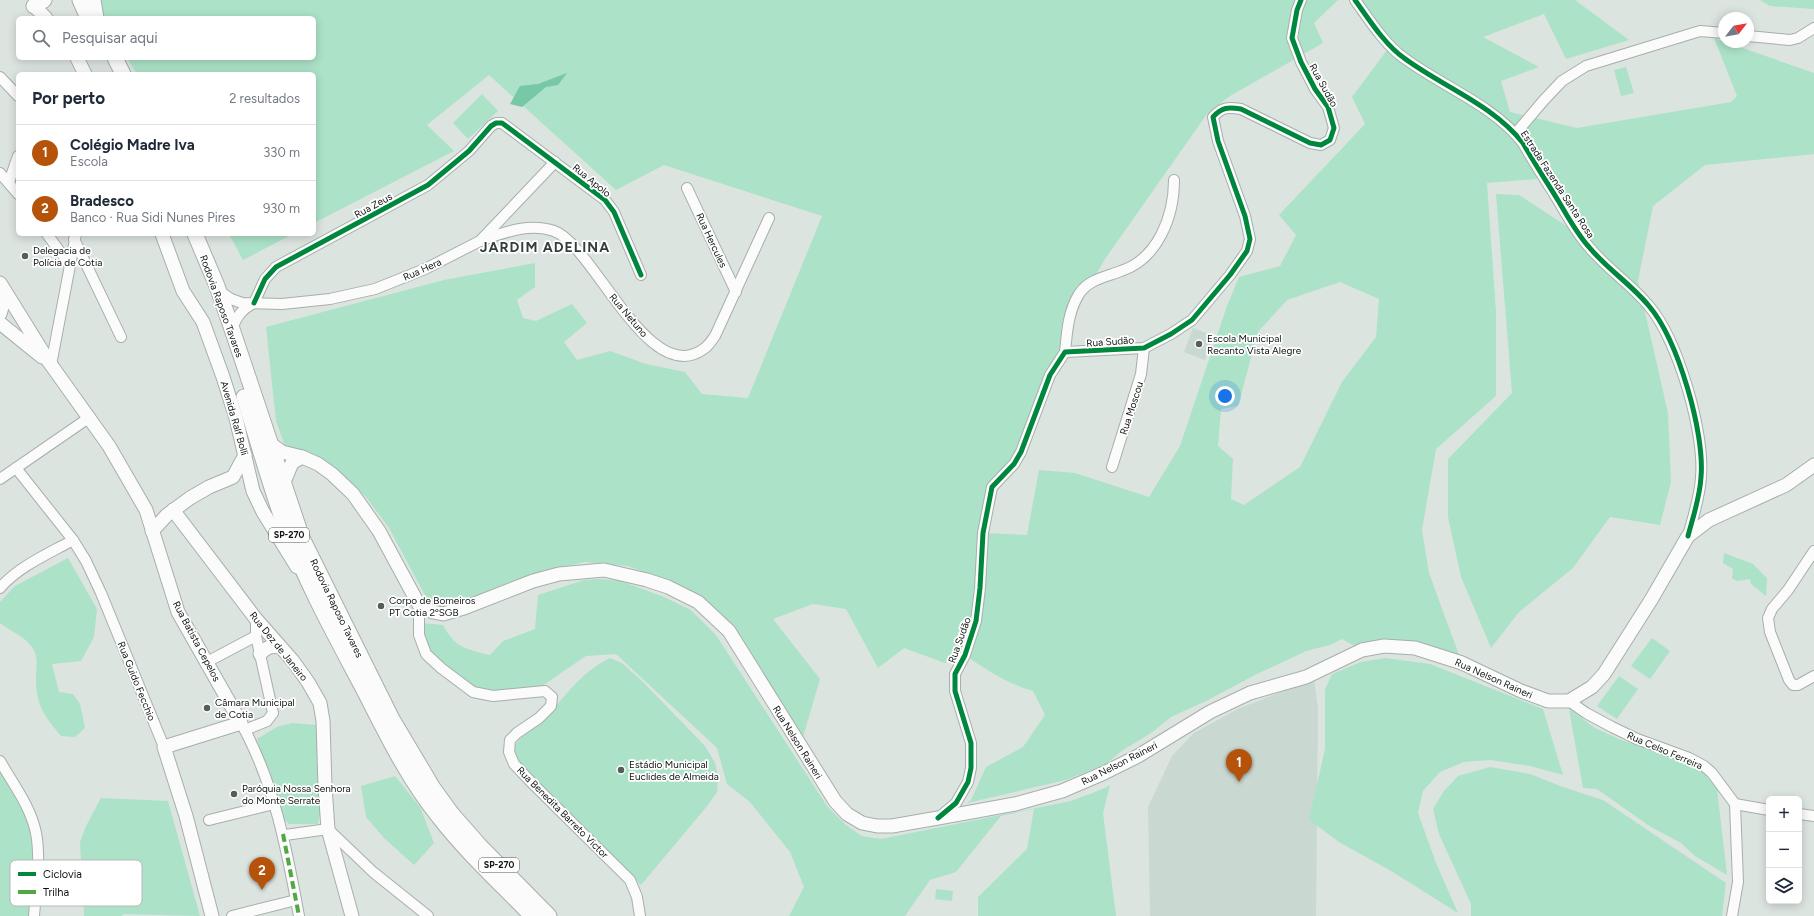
<!DOCTYPE html>
<html lang="pt">
<head>
<meta charset="utf-8">
<style>
	:root { --surface:#fff; --page:#f2f2f3; --text:#1f2937; --muted:#747a83; --line:#e0e1e3; --accent:#b45309 }
	body { margin:0; font-family:Figtree,sans-serif; background:var(--page); color:var(--text) }
	.controls { position:absolute; right:12px; bottom:12px; display:grid; overflow:hidden; border-radius:6px; box-shadow:0 2px 10px #0003 }
	.controls button { width:36px; height:36px; display:grid; place-items:center; padding:0; border:0; border-bottom:1px solid var(--line); background:var(--surface); color:var(--text); font:20px sans-serif }
	.compass { position:absolute; left:1718px; top:12px; width:36px; height:36px; border-radius:50%; background:var(--surface); box-shadow:0 2px 10px #0003; rotate:59deg }
	.you { position:absolute; left:1225px; top:396px; width:14px; height:14px; margin:-10px; border:3px solid #fff; border-radius:50%; background:#1a73e8; box-shadow:0 0 0 6px #1a73e833 }
	.badge { display:grid; place-items:center; width:26px; height:26px; border-radius:50%; background:var(--accent); color:#fff; font-size:13px; font-weight:700 }
	.pin { position:absolute; translate:-50% -33px; filter:drop-shadow(0 1px 2px #0008) }
	.pin::after { content:''; position:absolute; top:21px; width:14px; height:12px; background:inherit; clip-path:polygon(0 0,100% 0,50% 100%) }
	.list { margin:0; padding:0; list-style:none }
	h2 { display:flex; justify-content:space-between; align-items:center; height:52px; margin:0; padding:0 16px; font-size:17px }
	h2 small { font-size:13px; font-weight:400; color:var(--muted) }
	.list li { display:grid; grid-template-columns:26px 1fr auto; gap:12px; align-items:center; box-sizing:border-box; height:56px; padding:0 16px; border-top:1px solid var(--line) }
	.list b { display:block; font-size:15px; white-space:nowrap }
	.list p { margin:0; font-size:13px; white-space:nowrap; color:var(--muted) }
	.list em { font-size:13px; font-style:normal; color:var(--muted) }
	.icon { flex:none; width:22px; height:22px; fill:none; stroke:currentColor; stroke-width:2; stroke-linecap:round; stroke-linejoin:round }
	.map { position:relative; flex:none; width:1814px; height:916px; overflow:hidden }
	.search { position:absolute; background:var(--surface); box-shadow:0 2px 10px #0003; left:16px; top:16px; width:300px; height:44px; display:flex; align-items:center; gap:10px; box-sizing:border-box; padding:0 14px; border-radius:6px; color:var(--muted); font-size:15px }
	.panel { position:absolute; background:var(--surface); box-shadow:0 2px 10px #0003; left:16px; top:72px; width:300px; height:164px; border-radius:6px }
	.map>svg:first-child { display:block }
</style>
</head>
<body>
<div class="map">
<svg width="1814" height="916" viewBox="0 0 1814 916">
	<rect width="100%" height="100%" fill="#dce4e0"/>
	<!-- built -->
	<g fill="#c9d8d0">
		<path d="M1193,328L1214,336L1205,360L1184,352Z"/>
		<path d="M1314,679L1318,709L1316,916H1150L1148,807L1172,756L1194,733L1238,709Z"/>
	</g>
	<!-- green -->
	<g fill="#ace2c8" fill-rule="evenodd">
		<path d="M98,0H1338L1314,23L1323,43L1230,96L1207,114L1105,259L1092,281L1080,293L1065,352L1021,452L992,487L986,533L1027,535L1039,470L1075,473L1149,497L1180,446L1227,306L1239,277L1280,266L1296,235L1279,215L1365,124L1352,97L1393,42L1360,0H1575L1629,40L1566,59L1544,14L1483,37L1539,67L1501,81L1510,112L1577,128L1731,102L1737,96L1714,38L1814,73V154L1705,165L1653,206L1638,281L1668,413L1671,482L1660,525L1610,517L1573,568L1519,612L1491,648L1461,577L1448,517V459L1512,393L1496,194L1519,195L1591,242L1549,178L1487,183L1496,312V396L1436,449L1422,530L1429,573L1462,663L1415,648L1362,650L1342,639L1330,645L1306,651L1255,675L1208,700L1171,717L1151,733L1123,750L1106,764L1066,780L967,803L971,800L986,767L1023,747L1045,715L1033,691C1006,683 988,671 965,655L945,663L904,648L878,668L846,609L813,604L773,619L820,679L803,737L725,622L704,599L680,585L628,566L585,562L541,572L481,602L448,608L438,606L427,599L389,528L366,497L347,480L286,449L276,421L266,327L444,280L535,263V287L517,300L523,318L536,321L572,304L587,323L564,342L577,360L610,351L646,364L685,372L702,394L748,398L822,216L664,165L616,190L489,75L427,125L454,151L314,223V74H137L127,58H314V18H104ZM1340,282L1379,299L1376,337L1342,382L1300,467L1244,505L1231,499L1233,459L1218,446L1221,409L1238,406L1258,332L1287,300Z"/>
		<path d="M1760,0H1814V9L1770,6Z"/>
		<path d="M1626,67L1634,93L1621,96L1614,70Z"/>
		<path d="M482,94L498,111L468,139L453,123Z"/>
		<path d="M229,234H293L243,260Z"/>
		<path d="M1724,553L1753,564L1767,578L1766,596L1751,584L1750,579L1737,581L1732,578L1733,569L1723,563Z"/>
		<path d="M68,558L97,609L94,637L81,661L52,664L59,692L73,694L80,704L85,728L75,737L61,736C44,716 36,705 36,678C36,671 38,660 35,653C30,638 11,632 0,623V602L15,586Z"/>
		<path d="M599,579L621,581L664,597L691,610L716,635L827,806L846,825L862,836L881,839L1071,801C1085,795 1098,792 1110,785L1103,813L1116,916H978V897L1027,849L1034,809L1001,816L956,872L930,880L905,916H789L804,887L790,852L750,802L727,784L717,748L616,654L586,656L536,690L521,693L474,690L427,652L422,623L443,625C455,648 466,649 490,655L503,641L535,629L538,595L584,580Z"/>
		<path d="M1652,638L1670,651L1650,679L1631,666Z"/>
		<path d="M610,658L622,663L643,682L705,746L715,763L718,777L717,792L708,805L641,885L516,761C516,756 513,750 515,746C520,736 534,729 542,721C566,697 578,674 610,658Z"/>
		<path d="M1385,658L1430,664L1543,709L1563,775L1530,766L1490,760L1464,762L1440,772L1423,791L1418,813L1436,863L1458,913L1391,871L1339,842L1309,820L1325,749V689L1332,674L1361,662Z"/>
		<path d="M1619,676L1638,689L1617,719L1597,706Z"/>
		<path d="M1569,709L1595,728L1619,739L1681,761L1703,772L1717,789L1727,875L1695,856L1681,843L1651,827L1597,789L1583,788Z"/>
		<path d="M292,723L316,725L321,809L318,824H289L285,820L257,739L277,727Z"/>
		<path d="M1490,767L1530,774L1563,787L1603,800L1726,883L1722,916H1471V904L1439,834L1433,809L1444,791L1458,776Z"/>
		<path d="M3,772C9,783 20,795 24,806C36,840 33,881 30,916H0V774Z"/>
		<path d="M395,776L420,807L434,843L414,865L384,838L366,817L361,786Z"/>
		<path d="M101,798L168,801L200,916L124,914L121,916H84L80,842L86,826Z"/>
		<path d="M936,889L953,891L952,901L935,899Z"/>
	</g>
	<!-- water -->
	<path fill="#77c8a6" d="M567,73L558,85L546,87L522,107L510,104L520,86L538,84Z"/>
	<g fill="none" stroke-linecap="round" stroke-linejoin="round">
		<!-- minor casing -->
		<g stroke="#a8aeab" stroke-width="12">
			<g id="minor">
				<path d="M1355,0C1368,18 1385,45 1404,58C1443,87 1492,104 1523,143C1534,163 1547,182 1559,202C1568,217 1577,234 1589,247C1607,269 1631,284 1649,306C1678,340 1705,433 1701,477C1700,497 1693,517 1688,536"/>
				<path d="M1748,36L1790,40L1798,38L1814,28"/>
				<path d="M0,77L18,96"/>
				<path d="M1516,133L1544,100L1562,81L1586,66L1700,31L1724,33"/>
				<path d="M0,173L18,194"/>
				<path d="M9,182L18,156"/>
				<path d="M687,188L736,292"/>
				<path d="M47,234L69,264"/>
				<path d="M74,239L121,337"/>
				<path d="M480,241C503,233 529,222 554,231C594,245 649,391 705,348C709,345 712,340 715,336L769,218"/>
				<path d="M219,291L231,299L242,303L282,304L330,299L375,289L425,269L480,241L555,162"/>
				<path d="M254,303L265,279L276,267L428,185L469,151L491,126L496,123H502L605,200L614,212L641,275"/>
				<path d="M232,329C237,316 241,310 254,303"/>
				<path d="M1065,352L1144,348L1171,334L1192,320L1230,275L1247,251L1250,239L1245,216L1218,141L1213,117C1222,107 1228,107 1241,109L1310,143L1321,145L1330,140L1334,128L1328,107L1315,89L1301,62L1292,38L1297,10L1301,0"/>
				<path d="M1065,352C1067,332 1068,312 1079,294C1089,279 1106,277 1121,271C1158,259 1174,216 1174,180"/>
				<path d="M51,365L76,234"/>
				<path d="M1112,467L1141,374L1144,348"/>
				<path d="M16,468L73,540L86,561L101,593L164,747"/>
				<path d="M0,479L90,417"/>
				<path d="M1814,551L1788,590L1772,609L1768,618L1770,632L1789,680L1793,685H1798L1814,676"/>
				<path d="M0,588C19,566 48,554 73,540"/>
				<path d="M419,605V635L426,654L441,668L473,692L493,696L545,691L552,697L551,706L539,718L517,733L510,740L509,752L514,764L534,785L630,880L637,897L640,916"/>
				<path d="M207,662L256,636"/>
				<path d="M1569,701L1586,713L1612,727L1637,739L1689,758L1704,766L1712,773L1735,804L1738,882L1732,916"/>
				<path d="M241,723C274,782 287,850 299,916"/>
				<path d="M245,730L267,721L273,713L256,636V619"/>
				<path d="M0,761C13,784 31,807 36,833C41,860 36,889 34,916"/>
				<path d="M1735,804L1769,810"/>
				<path d="M1799,814L1814,816"/>
				<path d="M938,818L956,803L968,782L971,768V743L955,691V674L965,655L976,621L980,588L983,533L992,487L1014,464L1021,452L1050,375L1065,352"/>
				<path d="M209,820L274,804"/>
				<path d="M283,834L285,835L328,829L373,872L428,916"/>
				<path d="M232,916L296,900"/>
			</g>
		</g>
		<!-- major casing -->
		<g stroke="#a8aeab" stroke-width="15">
			<g id="major">
				<path d="M34,6L46,18"/>
				<path d="M77,58L85,74"/>
				<path d="M162,234L183,291L203,322L223,377L236,418L253,491L263,512L297,567"/>
				<path d="M0,283L49,362L109,446L146,510L178,612L241,723L164,747L186,816L212,916"/>
				<path d="M0,302L2,307L0,314"/>
				<path d="M0,323L42,357"/>
				<path d="M271,444L282,452L302,457L318,464L332,474L353,494L379,531L419,605L433,612L443,614L464,608L533,581L559,574L604,570L647,580L668,587L698,602L729,631L835,801L847,814L862,823L877,826H892L938,818L1015,804L1062,791L1104,773L1138,756L1210,712L1250,693L1306,677L1362,650L1384,646L1415,648L1462,663L1521,691L1548,701H1569L1592,687L1604,674L1651,600L1688,536L1709,520L1786,485L1814,465"/>
				<path d="M284,482L292,463L302,457"/>
				<path d="M173,510L256,619L293,661L308,682L320,703L323,721L325,787L328,829L352,916"/>
				<path d="M152,531L167,515L190,498L209,487L233,477L245,455"/>
				<path d="M260,654C266,648 270,645 280,647"/>
			</g>
		</g>
		<!-- highway casing -->
		<g stroke="#a8aeab" stroke-width="17">
			<g id="highway">
				<path d="M80,0L88,18"/>
				<path d="M93,0L96,18"/>
				<path d="M34,6L44,0"/>
				<path d="M115,58L123,74"/>
				<path d="M195,234L217,286L232,329L302,538L392,719L433,788L451,813L480,846L549,916"/>
				<path d="M244,397C258,441 270,486 286,529C307,585 336,637 364,690C386,733 408,779 439,817C467,853 500,883 532,916"/>
			</g>
		</g>
		<!-- minor -->
		<use href="#minor" stroke="#fafbfa" stroke-width="10"/>
		<!-- major -->
		<use href="#major" stroke="#fafbfa" stroke-width="13"/>
		<!-- highway -->
		<use href="#highway" stroke="#fafbfa" stroke-width="15"/>
		<!-- quiet -->
		<path stroke="#51a842" stroke-width="4" stroke-dasharray="8 4" stroke-linecap="butt" d="M283,834L299,916"/>
		<!-- cycleway casing -->
		<g stroke="#fff" stroke-width="8">
			<g id="cycleway">
				<path d="M1355,0C1368,18 1385,45 1404,58C1443,87 1492,104 1523,143C1534,163 1547,182 1559,202C1568,217 1577,234 1589,247C1607,269 1631,284 1649,306C1678,340 1705,433 1701,477C1700,497 1693,517 1688,536"/>
				<path d="M254,303L265,279L276,267L428,185L469,151L491,126L496,123H502L605,200L614,212L641,275"/>
				<path d="M938,818L956,803L968,782L971,768V743L955,691V674L965,655L976,621L980,588L983,533L992,487L1014,464L1021,452L1050,375L1065,352L1144,348L1171,334L1192,320L1230,275L1247,251L1250,239L1245,216L1218,141L1213,117C1222,107 1228,107 1241,109L1310,143L1321,145L1330,140L1334,128L1328,107L1315,89L1301,62L1292,38L1297,10L1301,0"/>
			</g>
		</g>
		<!-- cycleway -->
		<use href="#cycleway" stroke="#00873e" stroke-width="5"/>
	</g>
	<!-- markers -->
	<g fill="#575d59" stroke="#fff" stroke-width="1.5">
		<circle cx="25" cy="256" r="4"/>
		<circle cx="1199" cy="344" r="4"/>
		<circle cx="381" cy="606" r="4"/>
		<circle cx="207" cy="708" r="4"/>
		<circle cx="621" cy="770" r="4"/>
		<circle cx="234" cy="794" r="4"/>
	</g>
	<g text-anchor="middle" stroke-width="3.5" stroke-linejoin="round" paint-order="stroke">
		<!-- shield labels -->
		<g fill="#fff" stroke="#575a58" stroke-width="1">
			<rect x="269" y="528" width="40" height="14" rx="3"/>
			<rect x="479" y="858" width="40" height="14" rx="3"/>
		</g>
		<g font-size="9" font-weight="bold" fill="#0f1411">
			<text x="289" y="538">SP-270</text>
			<text x="499" y="868">SP-270</text>
		</g>
		<!-- street labels -->
		<g font-size="10" fill="#0f1411" stroke="#fff">
			<text transform="translate(1324 85) rotate(61)" y="4">Rua Sudão</text>
			<text transform="translate(592 180) rotate(39)" y="4">Rua Apolo</text>
			<text transform="translate(1558 184) rotate(57)" y="4">Estrada Fazenda Santa Rosa</text>
			<text transform="translate(373 205) rotate(-29)" y="4">Rua Zeus</text>
			<text transform="translate(712 240) rotate(65)" y="4">Rua Hercules</text>
			<text transform="translate(422 269) rotate(-24)" y="4">Rua Hera</text>
			<text transform="translate(222 306) rotate(70)" y="4">Rodovia Raposo Tavares</text>
			<text transform="translate(629 315) rotate(50)" y="4">Rua Netuno</text>
			<text transform="translate(1110 341) rotate(-4)" y="4">Rua Sudão</text>
			<text transform="translate(1131 408) rotate(-72)" y="4">Rua Moscou</text>
			<text transform="translate(235 418) rotate(74)" y="4">Avenida Ralf Bolli</text>
			<text transform="translate(337 608) rotate(64)" y="4">Rodovia Raposo Tavares</text>
			<text transform="translate(959 640) rotate(-70)" y="4">Rua Sudão</text>
			<text transform="translate(197 641) rotate(62)" y="4">Rua Batista Cepelos</text>
			<text transform="translate(279 646) rotate(51)" y="4">Rua Dez de Janeiro</text>
			<text transform="translate(1494 678) rotate(24)" y="4">Rua Nelson Raineri</text>
			<text transform="translate(137 681) rotate(68)" y="4">Rua Guido Fecchio</text>
			<text transform="translate(798 742) rotate(58)" y="4">Rua Nelson Raineri</text>
			<text transform="translate(1665 750) rotate(23)" y="4">Rua Celso Ferreira</text>
			<text transform="translate(1119 763) rotate(-27)" y="4">Rua Nelson Raineri</text>
			<text transform="translate(563 812) rotate(45)" y="4">Rua Benedita Barreto Victor</text>
		</g>
		<!-- poi labels -->
		<g font-size="10" fill="#0f1411" stroke="#fff" text-anchor="start">
			<text x="33" y="254">Delegacia de<tspan x="33" dy="12">Polícia de Cotia</tspan></text>
			<text x="1207" y="342">Escola Municipal<tspan x="1207" dy="12">Recanto Vista Alegre</tspan></text>
			<text x="389" y="604">Corpo de Bomeiros<tspan x="389" dy="12">PT Cotia 2ºSGB</tspan></text>
			<text x="215" y="706">Câmara Municipal<tspan x="215" dy="12">de Cotia</tspan></text>
			<text x="629" y="768">Estádio Municipal<tspan x="629" dy="12">Euclides de Almeida</tspan></text>
			<text x="242" y="792">Paróquia Nossa Senhora<tspan x="242" dy="12">do Monte Serrate</tspan></text>
		</g>
		<!-- district labels -->
		<g font-size="14" font-weight="bold" letter-spacing="1" fill="#343f39" stroke="#fff">
			<text x="545" y="252">JARDIM ADELINA</text>
		</g>
	</g>
	<!-- legend -->
	<rect x="10" y="860" width="132" height="46" rx="6" fill="#fff" stroke="#b7b8b8" stroke-width="1"/>
	<rect x="18" y="872" width="18" height="4" fill="#00873e"/>
	<rect x="18" y="890" width="18" height="4" fill="#51a842"/>
	<g font-size="11" fill="#0f1411">
		<text x="43" y="878">Ciclovia</text>
		<text x="43" y="896">Trilha</text>
	</g>
</svg>
<div class="controls">
<button>+</button>
<button>−</button>
<button><svg class="icon" aria-label="layers" viewBox="0 0 24 24"><path d="M12 4l9 5-9 5-9-5zM3 14l9 5 9-5"/></svg></button>
</div>
<svg class="compass" viewBox="-18 -18 36 36"><path d="M0-13l5 13h-10z" fill="#e53935"/><path d="M0 13l5-13h-10z" fill="#747a83"/></svg>
<div class="you"></div>
<div class="pin badge" style="left:1239px;top:782px">1</div>
<div class="pin badge" style="left:262px;top:890px">2</div>
<div class="search"><svg class="icon" aria-label="search" viewBox="0 0 24 24"><circle cx="10" cy="10" r="6"/><path d="M15 15l6 6"/></svg>Pesquisar aqui</div>
<section class="panel">
<h2>Por perto<small>2 resultados</small></h2>
<ul class="list">
<li><span class="badge">1</span><div><b>Colégio Madre Iva</b><p>Escola</p></div><em>330 m</em></li>
<li><span class="badge">2</span><div><b>Bradesco</b><p>Banco · Rua Sidi Nunes Pires</p></div><em>930 m</em></li>
</ul>
</section>
</div>
</body>
</html>
